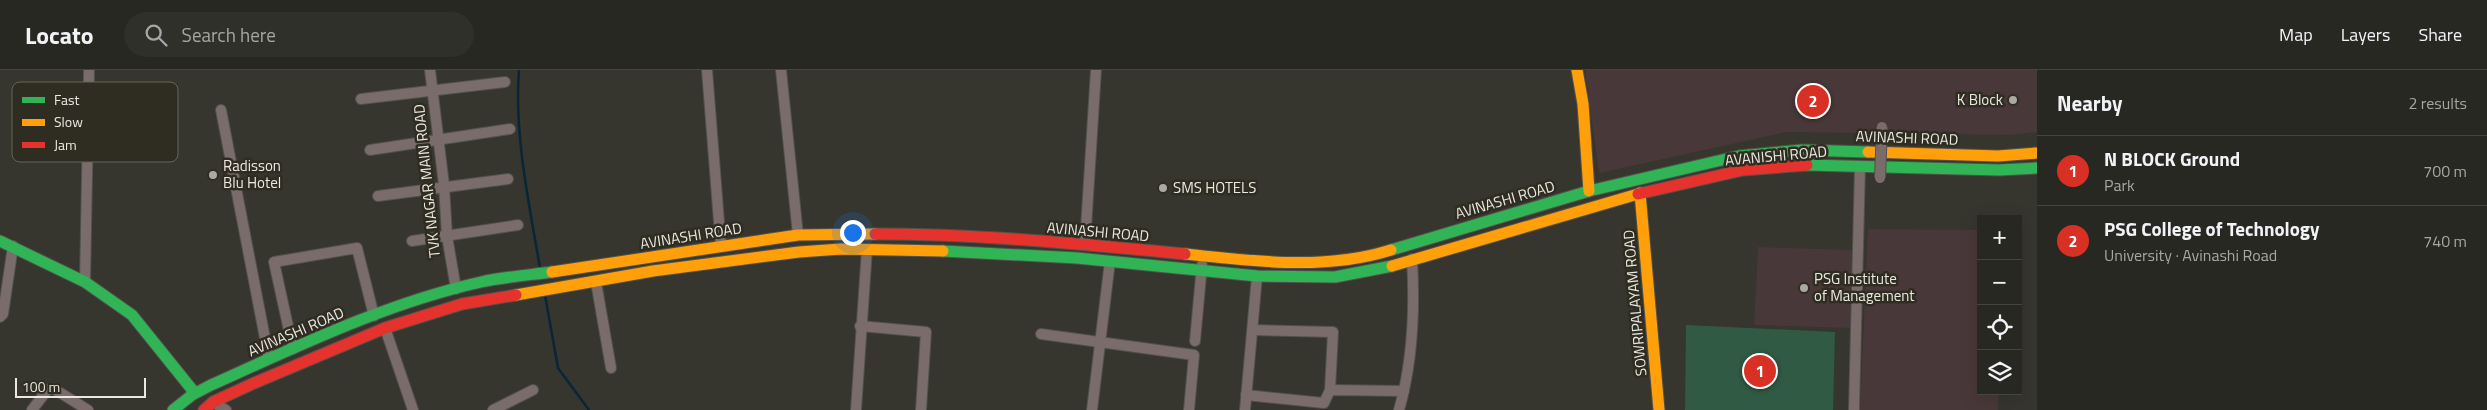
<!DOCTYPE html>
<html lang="en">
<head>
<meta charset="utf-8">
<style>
	:root { --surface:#282822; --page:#30302a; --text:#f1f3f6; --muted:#a5a6a5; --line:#444440; --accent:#d93025 }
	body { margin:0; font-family:"Titillium Web",sans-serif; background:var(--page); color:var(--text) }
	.controls { position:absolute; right:15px; bottom:15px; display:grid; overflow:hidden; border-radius:0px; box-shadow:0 5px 20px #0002 }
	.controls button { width:45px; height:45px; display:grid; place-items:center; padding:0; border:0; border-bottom:1px solid var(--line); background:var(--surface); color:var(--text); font:25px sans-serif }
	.scale { position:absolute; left:15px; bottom:12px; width:131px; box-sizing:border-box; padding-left:5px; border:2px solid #eae8e1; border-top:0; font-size:14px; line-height:18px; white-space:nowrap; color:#eae8e1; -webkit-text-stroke:4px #2f2c21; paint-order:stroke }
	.you { position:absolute; left:852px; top:162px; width:18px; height:18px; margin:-12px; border:4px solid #fff; border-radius:50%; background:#1a73e8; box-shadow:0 0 0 8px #1a73e833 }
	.badge { display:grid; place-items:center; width:32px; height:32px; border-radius:50%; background:var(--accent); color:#fff; font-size:16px; font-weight:700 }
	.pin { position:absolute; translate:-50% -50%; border:2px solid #fff; box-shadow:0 1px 5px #0006 }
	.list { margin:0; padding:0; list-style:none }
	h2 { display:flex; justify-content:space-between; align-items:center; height:65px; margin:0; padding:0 20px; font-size:21px }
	h2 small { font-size:16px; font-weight:400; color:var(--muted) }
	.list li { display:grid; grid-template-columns:32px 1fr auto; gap:15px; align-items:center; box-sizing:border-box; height:70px; padding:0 20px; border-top:1px solid var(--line) }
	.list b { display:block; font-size:19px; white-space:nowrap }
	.list p { margin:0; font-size:16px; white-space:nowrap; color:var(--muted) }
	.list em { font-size:16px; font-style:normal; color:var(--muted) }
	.icon { flex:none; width:28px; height:28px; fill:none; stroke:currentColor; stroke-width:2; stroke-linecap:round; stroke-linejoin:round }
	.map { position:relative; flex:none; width:2037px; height:340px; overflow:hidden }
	header { display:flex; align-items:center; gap:30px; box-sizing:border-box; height:70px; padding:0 25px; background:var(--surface); border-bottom:1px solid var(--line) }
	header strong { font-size:24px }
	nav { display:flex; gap:28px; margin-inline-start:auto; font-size:18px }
	.search { width:350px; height:45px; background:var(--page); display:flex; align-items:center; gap:12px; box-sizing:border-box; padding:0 18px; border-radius:28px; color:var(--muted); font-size:19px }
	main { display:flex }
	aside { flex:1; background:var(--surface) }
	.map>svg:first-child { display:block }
</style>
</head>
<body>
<header>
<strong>Locato</strong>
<div class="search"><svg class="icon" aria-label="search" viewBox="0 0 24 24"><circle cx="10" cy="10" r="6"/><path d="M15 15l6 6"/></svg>Search here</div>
<nav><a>Map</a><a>Layers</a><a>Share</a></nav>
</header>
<main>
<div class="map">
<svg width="2037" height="340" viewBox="0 0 2037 340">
	<rect width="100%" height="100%" fill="#36352e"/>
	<!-- education -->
	<g fill="#493839">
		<path d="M1585,0H2037V62L2010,65L1787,62L1599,103Z"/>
		<path d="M1868,159L1981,160V321H1999L1998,340H1860Z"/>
		<path d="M1758,177L1854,180L1851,258L1754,255Z"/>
	</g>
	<!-- green -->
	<path fill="#305a44" d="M1686,255L1835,262L1833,340H1685Z"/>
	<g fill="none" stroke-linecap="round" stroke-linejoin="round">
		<!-- stream -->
		<g stroke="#092538" stroke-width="2.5">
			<path d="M519,0C514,65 529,133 540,198"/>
			<path d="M545,225L558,298L589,340"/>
		</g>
		<!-- street casing -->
		<g stroke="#52514b" stroke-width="12">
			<g id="street">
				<path d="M430,0L444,115L447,166L456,219"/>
				<path d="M707,0L721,177"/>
				<path d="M781,0L798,165"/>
				<path d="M361,29L505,12"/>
				<path d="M221,40L269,289"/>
				<path d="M370,80L510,59"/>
				<path d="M378,126L508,109"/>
				<path d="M412,171L518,155"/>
				<path d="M1085,174L1096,0"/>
				<path d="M85,212L89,0"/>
				<path d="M596,212L611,298"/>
				<path d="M0,247L3,244L13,176"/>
				<path d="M860,256L926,262L921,340"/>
				<path d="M385,258L413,340"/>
				<path d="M1253,260L1333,262L1330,320"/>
				<path d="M1041,264L1194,285L1189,340"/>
				<path d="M1195,271L1202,195"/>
				<path d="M293,279L274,192L357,178L374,246"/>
				<path d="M1246,325L1324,333L1330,320L1404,321"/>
				<path d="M213,332L226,340"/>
				<path d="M32,340L48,319H54L88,340"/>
				<path d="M493,340L533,320"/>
				<path d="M856,340L867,179"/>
				<path d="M1092,340L1110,191"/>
				<path d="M1245,340L1257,206"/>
				<path d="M1399,340C1413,291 1415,240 1412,189"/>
				<path d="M1854,340L1860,96"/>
			</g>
		</g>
		<!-- fast casing -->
		<g stroke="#52514b" stroke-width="13">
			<g id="fast">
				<path d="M1807,95L1999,100L2037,98"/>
				<path d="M0,171L85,212L132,245L194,322"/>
				<path d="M1391,180L1589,121L1739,86L1802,80L1868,82"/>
				<path d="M943,181L1077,188L1257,206L1335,207L1392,196"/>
				<path d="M173,340L192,325L211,315C298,276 387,233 481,212C504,207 529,205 552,202"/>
			</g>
		</g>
		<!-- slow casing -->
		<g stroke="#52514b" stroke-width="13">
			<g id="slow">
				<path d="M1577,0L1583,34L1589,121"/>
				<path d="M1868,82L1998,86L2037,83"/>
				<path d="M1640,123L1659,340"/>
				<path d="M1185,184C1254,191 1324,201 1391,180"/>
				<path d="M1392,196L1638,124"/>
				<path d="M552,202L798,165L875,164"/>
				<path d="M516,225L653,201L799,182L841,179L943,181"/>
			</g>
		</g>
		<!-- jam casing -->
		<g stroke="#52514b" stroke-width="13">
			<g id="jam">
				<path d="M1638,124L1743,100L1807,95"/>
				<path d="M875,164C979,164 1082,174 1185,184"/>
				<path d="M204,340L213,332L252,314L385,258L462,234L516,225"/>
			</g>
		</g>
		<!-- street -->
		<use href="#street" stroke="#796c6a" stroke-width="10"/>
		<!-- fast -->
		<use href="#fast" stroke="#30b455" stroke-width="11"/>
		<!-- slow -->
		<use href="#slow" stroke="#ff9f0a" stroke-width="11"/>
		<!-- jam -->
		<use href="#jam" stroke="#e5322d" stroke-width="11"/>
		<!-- street-bridge casing -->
		<g stroke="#52514b" stroke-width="12" stroke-linecap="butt">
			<path id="street-bridge" d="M1880,108L1882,57"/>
		</g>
		<!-- street-bridge -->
		<use href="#street-bridge" stroke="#796c6a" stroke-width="10"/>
	</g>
	<!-- markers -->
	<g fill="#aba9a2" stroke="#2f2c21" stroke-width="2">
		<circle cx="2013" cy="30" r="5"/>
		<circle cx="213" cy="105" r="5"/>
		<circle cx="1163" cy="118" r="5"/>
		<circle cx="1804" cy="218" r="5"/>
	</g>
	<g text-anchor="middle" stroke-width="5" stroke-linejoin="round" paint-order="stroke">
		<!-- poi labels -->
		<g font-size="15" fill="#eae8e1" stroke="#2f2c21" text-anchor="start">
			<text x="2003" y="35" text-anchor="end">K Block</text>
			<text x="223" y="101">Radisson<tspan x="223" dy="17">Blu Hotel</tspan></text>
			<text x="1173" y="123">SMS HOTELS</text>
			<text x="1814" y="214">PSG Institute<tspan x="1814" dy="17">of Management</tspan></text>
		</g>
		<!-- street labels -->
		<g font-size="15" fill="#eae8e1" stroke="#2f2c21">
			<text transform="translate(1907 68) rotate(2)" y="5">AVINASHI ROAD</text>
			<text transform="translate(1776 86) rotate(-5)" y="5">AVANISHI ROAD</text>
			<text transform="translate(427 111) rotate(-96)" y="5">TVK NAGAR MAIN ROAD</text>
			<text transform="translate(1505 130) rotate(-16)" y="5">AVINASHI ROAD</text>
			<text transform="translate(1098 162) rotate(5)" y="5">AVINASHI ROAD</text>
			<text transform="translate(691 166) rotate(-9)" y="5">AVINASHI ROAD</text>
			<text transform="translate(1635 233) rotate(-95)" y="5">SOWRIPALAYAM ROAD</text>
			<text transform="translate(296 262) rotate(-23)" y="5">AVINASHI ROAD</text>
		</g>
	</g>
	<!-- legend -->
	<rect x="12" y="12" width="166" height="80" rx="8" fill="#2f2c21" stroke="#67645b" stroke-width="1"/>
	<rect x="22" y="27" width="23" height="6" fill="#30b455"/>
	<rect x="22" y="49" width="23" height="7" fill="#ff9f0a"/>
	<rect x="22" y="72" width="23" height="6" fill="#e5322d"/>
	<g font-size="14" fill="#eae8e1">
		<text x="54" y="35">Fast</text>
		<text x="54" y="57">Slow</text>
		<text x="54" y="80">Jam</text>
	</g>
</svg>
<div class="controls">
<button>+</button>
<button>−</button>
<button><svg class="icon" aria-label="locate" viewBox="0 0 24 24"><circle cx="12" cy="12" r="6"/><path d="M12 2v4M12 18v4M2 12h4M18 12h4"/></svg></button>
<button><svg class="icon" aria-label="layers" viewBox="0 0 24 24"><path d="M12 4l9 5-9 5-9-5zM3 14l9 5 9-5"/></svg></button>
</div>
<div class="scale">100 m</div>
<div class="you"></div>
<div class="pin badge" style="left:1760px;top:301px">1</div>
<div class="pin badge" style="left:1813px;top:31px">2</div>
</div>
<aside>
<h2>Nearby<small>2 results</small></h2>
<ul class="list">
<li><span class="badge">1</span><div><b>N BLOCK Ground</b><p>Park</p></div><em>700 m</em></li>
<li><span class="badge">2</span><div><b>PSG College of Technology</b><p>University · Avinashi Road</p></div><em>740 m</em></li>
</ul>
</aside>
</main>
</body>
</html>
